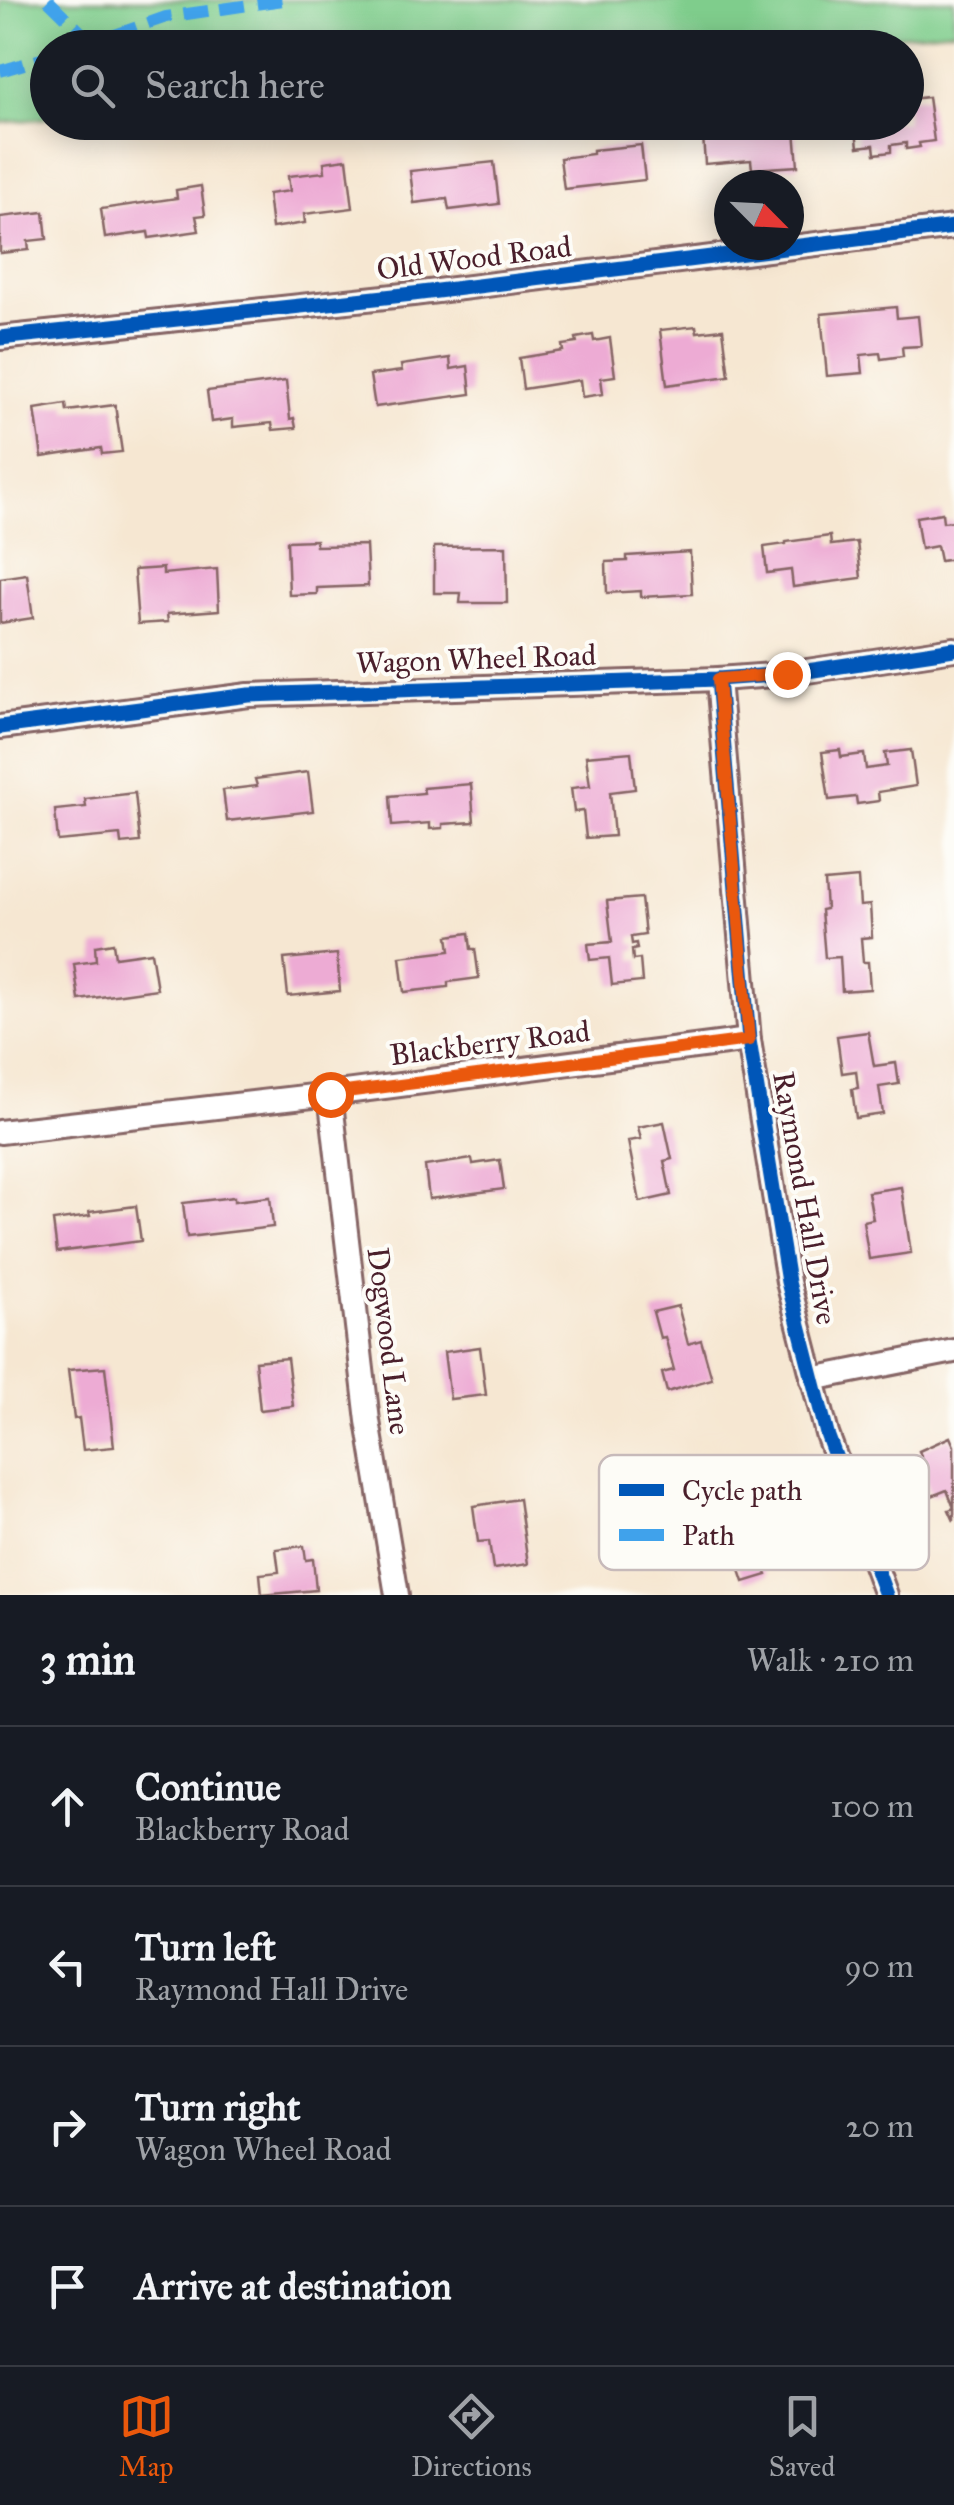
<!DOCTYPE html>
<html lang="en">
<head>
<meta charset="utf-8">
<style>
	:root { --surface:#171b24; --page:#20242c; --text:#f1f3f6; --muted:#9ea1a6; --line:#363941; --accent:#ea580c }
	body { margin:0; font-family:"IM FELL Great Primer",serif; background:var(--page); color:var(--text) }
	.compass { position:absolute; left:714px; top:170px; width:90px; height:90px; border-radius:50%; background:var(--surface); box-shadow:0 5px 25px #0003; rotate:114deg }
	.stop { position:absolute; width:30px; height:30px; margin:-22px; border:8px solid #ea580c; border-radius:50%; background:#fff }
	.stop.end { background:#ea580c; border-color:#fff; box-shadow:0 2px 10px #0008 }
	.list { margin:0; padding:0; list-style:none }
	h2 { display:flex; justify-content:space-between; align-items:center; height:130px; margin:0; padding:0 40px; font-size:42px }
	h2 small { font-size:32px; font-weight:400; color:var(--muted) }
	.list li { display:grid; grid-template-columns:65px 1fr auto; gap:30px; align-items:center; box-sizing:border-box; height:160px; padding:0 40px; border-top:2px solid var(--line) }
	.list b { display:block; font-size:38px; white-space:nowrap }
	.list p { margin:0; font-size:32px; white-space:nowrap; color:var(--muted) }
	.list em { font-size:32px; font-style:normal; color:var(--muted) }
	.icon { flex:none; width:55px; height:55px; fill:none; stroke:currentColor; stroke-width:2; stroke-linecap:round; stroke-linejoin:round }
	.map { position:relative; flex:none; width:954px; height:1595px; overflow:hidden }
	.search { position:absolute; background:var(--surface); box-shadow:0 5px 25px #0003; left:30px; right:30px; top:30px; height:110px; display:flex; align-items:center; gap:25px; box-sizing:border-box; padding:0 35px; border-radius:55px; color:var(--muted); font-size:38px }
	.sheet { height:770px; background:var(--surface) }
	nav { display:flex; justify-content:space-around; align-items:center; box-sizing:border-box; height:140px; border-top:2px solid var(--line); background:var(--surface); font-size:28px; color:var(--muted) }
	nav a { display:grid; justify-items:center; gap:5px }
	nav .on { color:var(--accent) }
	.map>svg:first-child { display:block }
</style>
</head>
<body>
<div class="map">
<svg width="954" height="1595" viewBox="0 0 954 1595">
	<rect width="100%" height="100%" fill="#fdfcf7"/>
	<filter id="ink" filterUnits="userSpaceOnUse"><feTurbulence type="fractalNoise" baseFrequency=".01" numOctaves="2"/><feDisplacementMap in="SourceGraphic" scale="20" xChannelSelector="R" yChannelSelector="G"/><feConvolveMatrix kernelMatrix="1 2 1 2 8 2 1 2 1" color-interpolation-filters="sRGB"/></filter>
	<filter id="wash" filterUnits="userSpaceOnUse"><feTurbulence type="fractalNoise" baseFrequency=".0048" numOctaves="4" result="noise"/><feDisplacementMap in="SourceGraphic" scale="40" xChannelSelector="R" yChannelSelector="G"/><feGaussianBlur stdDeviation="2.25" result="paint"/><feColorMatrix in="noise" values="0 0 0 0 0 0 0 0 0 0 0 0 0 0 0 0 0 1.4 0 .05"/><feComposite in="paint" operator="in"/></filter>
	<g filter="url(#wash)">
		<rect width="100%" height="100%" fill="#f6e7d2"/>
		<!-- green -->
		<path fill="#7fcd8c" stroke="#64765c" stroke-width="2.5" d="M0,0H954V30L778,48H48L47,118L0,123Z"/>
		<g id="blocks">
			<!-- building -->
			<g fill="#edabd4">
				<path d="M906,91H909L910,99L928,97L934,141L919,143L920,147L906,149V143L891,145V152L875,154L874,145L858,147L855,122H906Z"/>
				<path d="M795,130L798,166L752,169L751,160L705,164L703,136Z"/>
				<path d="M641,145L645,180L564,189L560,158L593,154V150Z"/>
				<path d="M347,159L353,208L304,214L305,223L272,228L268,194L290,191L288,176L325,172L324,162Z"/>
				<path d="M494,162L499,204L449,210L447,199L414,203L410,171Z"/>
				<path d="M201,186L205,215L196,216L199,231L149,238L148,232L105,238L101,209L177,198L176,190Z"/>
				<path d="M44,212L47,239L28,241L29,250L0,253V217Z"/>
				<path d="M896,307L897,318L918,316L921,346L902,347L903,356L881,359L880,353L861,355L863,373L827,376L821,314Z"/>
				<path d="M696,326L697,332L723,329L729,376L667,385L660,330Z"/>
				<path d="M593,335L594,341L610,338L615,376L601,378L603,394L582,397L580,380L523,389L519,358L563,351L562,345L577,343L576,338Z"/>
				<path d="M450,358L451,369L468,366L471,394L375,407L370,375L402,371L401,365Z"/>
				<path d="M286,381L290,419L294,418L296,428L273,430L272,423L233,427V419L211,422L207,391Z"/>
				<path d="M66,404L67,411L115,405L122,452L102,454L101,448L42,457L35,409Z"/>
				<path d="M942,513L943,522L954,521V559L940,561L937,546L921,549L916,517Z"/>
				<path d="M830,536L831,545L857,542L861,578L793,587L791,570L767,573L764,547L786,544V542Z"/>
				<path d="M316,540V546L366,545L368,586L317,588V594L289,595L287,541Z"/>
				<path d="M506,546L507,603H460L461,593H434V547Z"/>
				<path d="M690,552L692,594L641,597V591L607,593L606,562L627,561V556Z"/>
				<path d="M163,568V574L217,569L219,610L167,614L168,622L138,624L134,570Z"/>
				<path d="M27,574L33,618L0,623V578Z"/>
				<path d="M840,750L841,757L864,754L866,769L887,766L885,753L911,750L916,786L878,792L879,801L857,804L856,797L829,800L822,752Z"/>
				<path d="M631,752L635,789L610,792L614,836L586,838L583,811L574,812L571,788L590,786L586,756Z"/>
				<path d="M308,772L313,811L227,821L223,790L257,786L255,779Z"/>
				<path d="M471,784L474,822L443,824V828L430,829V823L392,826L390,796L424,793L423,788Z"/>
				<path d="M135,793L140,842L121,844L120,835L58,841L55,810L86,807L85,799Z"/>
				<path d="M858,878L860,906L870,905L872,937L861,938L863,962H868L870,989L842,991L840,957L825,958L821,910L826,909L824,881Z"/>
				<path d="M641,898L645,935L631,937L632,944L636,943L637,949L632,950L633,960L640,959L642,982L612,985L609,958L590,960L588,944L612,942L607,901Z"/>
				<path d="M469,933L471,949H475L479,978L448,982V987L404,992L400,957L450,951L448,936Z"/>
				<path d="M113,943L115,957L151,952L157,989L79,1000L74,964L96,961L95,946Z"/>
				<path d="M337,954L340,991L288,996L284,959Z"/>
				<path d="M868,1032L874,1066L896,1063L899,1084L879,1087L883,1114L856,1118L852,1089L858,1088L856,1071L842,1073L837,1036Z"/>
				<path d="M664,1122L672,1159L664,1161L671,1195L640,1202L628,1141L641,1139L638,1127Z"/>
				<path d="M472,1159L473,1164L500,1160L504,1189L429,1199L425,1166Z"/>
				<path d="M901,1187L911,1253L869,1259L863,1221L873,1219L868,1192Z"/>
				<path d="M234,1197V1201L270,1197L273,1227L187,1237L183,1203Z"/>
				<path d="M136,1206L141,1241L57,1252L53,1221L90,1216L89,1212Z"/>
				<path d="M678,1306L688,1344L701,1340L712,1379L667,1392L662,1373L674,1370L665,1337L660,1338L653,1312Z"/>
				<path d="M480,1347L486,1395L450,1399L444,1352Z"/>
				<path d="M287,1358L293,1406L260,1410L255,1361Z"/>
				<path d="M105,1367L114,1447L83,1450L79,1418L74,1419L68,1370Z"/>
				<path d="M950,1437L954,1446V1521L949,1510L954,1508L947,1490L932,1496L920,1468L925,1466L919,1451Z"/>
				<path d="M757,1494L769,1530L754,1535L767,1575L744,1582L735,1555L740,1554L724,1504Z"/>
				<path d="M519,1499L528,1564L493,1569L489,1541L478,1542L473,1506Z"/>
				<path d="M304,1546L306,1560L313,1559L316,1590L262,1595L260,1574L279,1572L276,1549Z"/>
			</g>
		</g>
	</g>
	<g filter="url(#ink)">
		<use href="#blocks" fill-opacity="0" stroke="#866565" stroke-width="2.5"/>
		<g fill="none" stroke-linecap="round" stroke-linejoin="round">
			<!-- street casing -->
			<g stroke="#866565" stroke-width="28">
				<g id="street">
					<path d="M0,338L413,294L954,227"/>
					<path d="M718,679L749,1040L788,1282L827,1434L886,1595"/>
					<path d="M0,727L249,695L718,679L787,674L954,649"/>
					<path d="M330,1094L368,1421L397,1595"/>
					<path d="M0,1132L330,1094L749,1040"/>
					<path d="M812,1379L954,1351"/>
				</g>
			</g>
			<!-- street -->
			<use href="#street" stroke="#fff" stroke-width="22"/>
			<!-- quiet -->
			<g stroke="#40a2eb" stroke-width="12" stroke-dasharray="25 12" stroke-linecap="butt">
				<path d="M48,0L92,43"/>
				<path d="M78,48L166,17L284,0"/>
				<path d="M0,71L48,57"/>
			</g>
			<!-- cycleway casing -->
			<g stroke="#fdfcf7" stroke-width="21">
				<g id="cycleway">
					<path d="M0,338L413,294L954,227"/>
					<path d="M718,679L749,1040L788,1282L827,1434L886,1595"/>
					<path d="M0,727L249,695L718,679L787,674L954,649"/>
				</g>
			</g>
			<!-- cycleway -->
			<use href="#cycleway" stroke="#0057b8" stroke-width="15"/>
		</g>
	</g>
	<g fill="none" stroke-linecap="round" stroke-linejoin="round" filter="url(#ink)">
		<!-- route -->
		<path stroke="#ea580c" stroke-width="12" d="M330,1094L749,1040L718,679L787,674"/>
	</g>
	<g text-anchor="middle" stroke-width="8" stroke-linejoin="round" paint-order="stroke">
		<!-- street labels -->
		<g font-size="30" fill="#4a1f2b" stroke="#fdfcf7">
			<text transform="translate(474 258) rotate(-7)" y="10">Old Wood Road</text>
			<text transform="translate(476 659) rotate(-2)" y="10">Wagon Wheel Road</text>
			<text transform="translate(490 1043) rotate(-7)" y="10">Blackberry Road</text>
			<text transform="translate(805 1198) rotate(80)" y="10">Raymond Hall Drive</text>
			<text transform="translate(389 1341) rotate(83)" y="10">Dogwood Lane</text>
		</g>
	</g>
	<!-- legend -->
	<rect x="599" y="1455" width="330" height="115" rx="15" fill="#fdfcf7" stroke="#c7baba" stroke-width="2.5"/>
	<rect x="619" y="1484" width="45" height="12" fill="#0057b8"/>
	<rect x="619" y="1529" width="45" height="12" fill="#40a2eb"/>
	<g font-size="28" fill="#4a1f2b">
		<text x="682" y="1500">Cycle path</text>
		<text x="682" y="1545">Path</text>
	</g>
</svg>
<svg class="compass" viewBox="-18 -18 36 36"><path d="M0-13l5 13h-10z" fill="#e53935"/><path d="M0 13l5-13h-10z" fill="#9ea1a6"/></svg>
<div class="stop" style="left:330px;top:1094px"></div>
<div class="stop end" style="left:787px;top:674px"></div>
<div class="search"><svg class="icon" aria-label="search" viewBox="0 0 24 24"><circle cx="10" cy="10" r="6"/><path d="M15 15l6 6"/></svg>Search here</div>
</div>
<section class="sheet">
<h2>3 min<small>Walk · 210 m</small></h2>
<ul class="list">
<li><svg class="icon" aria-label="ahead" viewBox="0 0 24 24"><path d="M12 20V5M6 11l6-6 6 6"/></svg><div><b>Continue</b><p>Blackberry Road</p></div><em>100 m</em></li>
<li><svg class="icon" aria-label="left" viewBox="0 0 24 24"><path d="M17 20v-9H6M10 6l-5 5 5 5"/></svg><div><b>Turn left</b><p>Raymond Hall Drive</p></div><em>90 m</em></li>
<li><svg class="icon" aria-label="right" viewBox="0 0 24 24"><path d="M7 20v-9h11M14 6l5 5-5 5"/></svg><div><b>Turn right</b><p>Wagon Wheel Road</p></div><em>20 m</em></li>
<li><svg class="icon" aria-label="arrive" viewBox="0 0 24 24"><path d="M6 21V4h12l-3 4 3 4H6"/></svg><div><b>Arrive at destination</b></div></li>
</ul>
</section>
<nav>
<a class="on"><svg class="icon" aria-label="map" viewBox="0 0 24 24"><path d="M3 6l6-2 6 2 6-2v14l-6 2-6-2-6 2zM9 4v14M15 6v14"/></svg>Map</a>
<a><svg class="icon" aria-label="directions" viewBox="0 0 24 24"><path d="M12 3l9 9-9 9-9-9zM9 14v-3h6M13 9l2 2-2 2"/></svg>Directions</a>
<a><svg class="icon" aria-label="saved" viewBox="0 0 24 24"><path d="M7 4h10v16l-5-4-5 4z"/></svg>Saved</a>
</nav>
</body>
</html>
